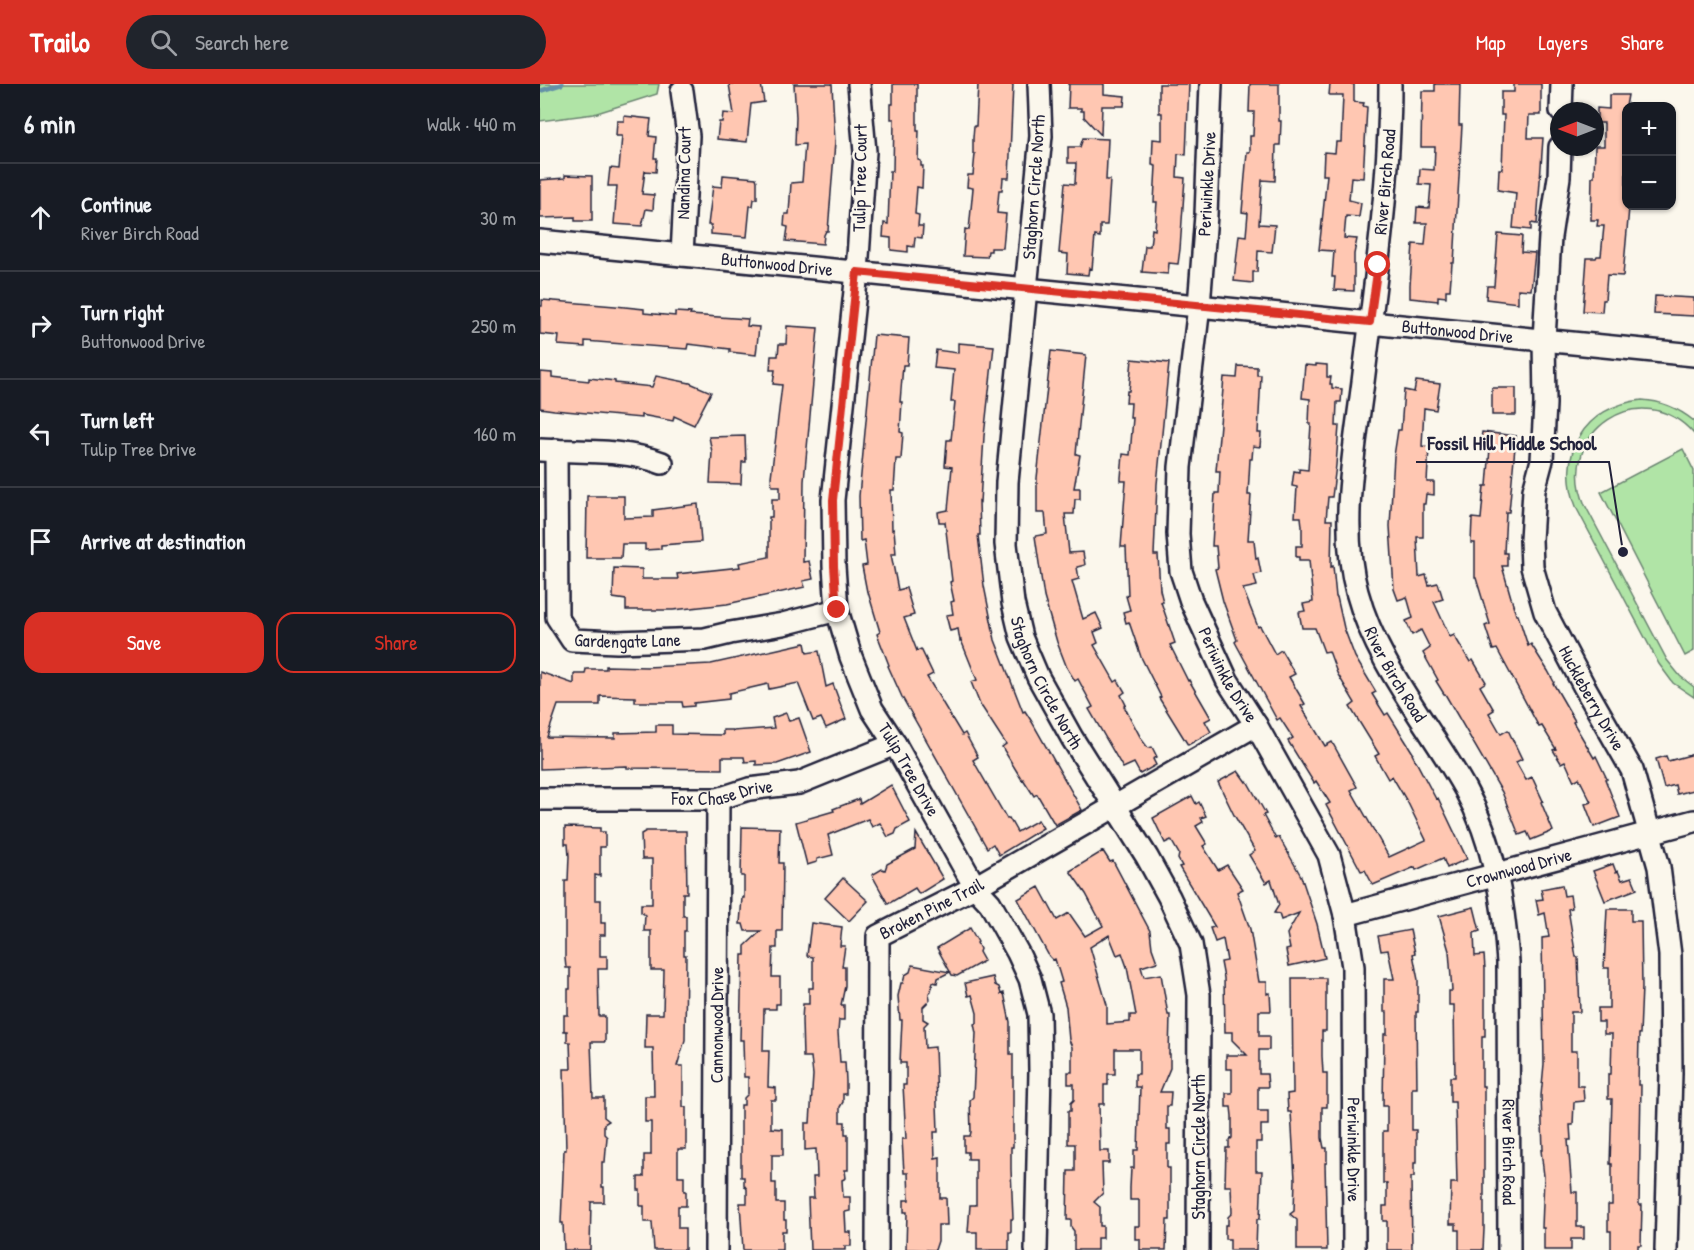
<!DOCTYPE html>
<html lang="en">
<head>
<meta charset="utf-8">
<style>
	:root { --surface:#171b24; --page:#20242c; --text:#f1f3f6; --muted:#9ea1a6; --line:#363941; --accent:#d93025 }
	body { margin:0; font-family:"Patrick Hand",sans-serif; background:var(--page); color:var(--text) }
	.controls { position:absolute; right:18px; top:18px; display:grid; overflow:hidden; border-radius:12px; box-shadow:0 2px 4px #0004 }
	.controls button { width:54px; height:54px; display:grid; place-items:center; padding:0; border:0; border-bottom:2px solid var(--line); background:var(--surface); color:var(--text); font:30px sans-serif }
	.compass { position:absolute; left:1010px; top:18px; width:54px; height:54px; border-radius:50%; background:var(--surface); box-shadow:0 2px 4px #0004; rotate:270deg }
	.stop { position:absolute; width:18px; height:18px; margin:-14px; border:4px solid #d93025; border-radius:50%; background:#fff }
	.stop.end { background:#d93025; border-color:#fff; box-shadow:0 2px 6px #0008 }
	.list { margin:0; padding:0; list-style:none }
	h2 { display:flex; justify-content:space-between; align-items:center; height:78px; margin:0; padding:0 24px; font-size:26px }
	h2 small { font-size:20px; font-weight:400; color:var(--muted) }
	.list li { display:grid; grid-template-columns:39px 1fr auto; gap:18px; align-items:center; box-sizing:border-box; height:108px; padding:0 24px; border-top:2px solid var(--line) }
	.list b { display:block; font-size:22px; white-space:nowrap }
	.list p { margin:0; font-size:20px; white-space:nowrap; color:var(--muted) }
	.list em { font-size:20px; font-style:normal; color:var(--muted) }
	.actions { display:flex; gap:12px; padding:18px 24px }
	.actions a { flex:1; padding:14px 0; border:2px solid var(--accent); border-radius:18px; text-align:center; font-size:21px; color:var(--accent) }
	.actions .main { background:var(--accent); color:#fff }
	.icon { flex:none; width:33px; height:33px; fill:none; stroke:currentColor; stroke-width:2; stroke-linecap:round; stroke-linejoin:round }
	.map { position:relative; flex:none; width:1154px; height:1166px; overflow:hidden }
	header { display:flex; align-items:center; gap:36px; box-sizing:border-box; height:84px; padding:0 30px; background:var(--accent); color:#fff }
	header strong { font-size:28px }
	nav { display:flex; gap:33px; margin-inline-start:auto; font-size:21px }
	.search { width:420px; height:54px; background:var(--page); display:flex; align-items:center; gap:15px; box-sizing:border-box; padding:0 21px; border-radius:33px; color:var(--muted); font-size:22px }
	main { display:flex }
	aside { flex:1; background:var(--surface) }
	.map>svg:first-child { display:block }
</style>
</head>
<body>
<header>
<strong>Trailo</strong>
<div class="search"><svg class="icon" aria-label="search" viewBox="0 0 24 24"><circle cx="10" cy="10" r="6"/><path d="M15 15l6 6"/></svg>Search here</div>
<nav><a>Map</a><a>Layers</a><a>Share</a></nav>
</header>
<main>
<aside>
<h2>6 min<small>Walk · 440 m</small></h2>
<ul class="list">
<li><svg class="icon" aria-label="ahead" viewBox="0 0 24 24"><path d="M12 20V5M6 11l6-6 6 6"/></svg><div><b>Continue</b><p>River Birch Road</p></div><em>30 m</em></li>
<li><svg class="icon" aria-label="right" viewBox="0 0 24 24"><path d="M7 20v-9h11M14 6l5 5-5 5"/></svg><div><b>Turn right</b><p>Buttonwood Drive</p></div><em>250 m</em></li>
<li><svg class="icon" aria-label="left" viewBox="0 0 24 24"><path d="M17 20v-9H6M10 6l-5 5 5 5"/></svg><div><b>Turn left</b><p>Tulip Tree Drive</p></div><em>160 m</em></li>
<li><svg class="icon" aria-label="arrive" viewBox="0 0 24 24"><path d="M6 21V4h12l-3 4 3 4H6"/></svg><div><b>Arrive at destination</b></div></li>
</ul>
<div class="actions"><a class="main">Save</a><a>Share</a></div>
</aside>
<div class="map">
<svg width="1154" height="1166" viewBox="0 0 1154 1166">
	<rect width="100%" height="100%" fill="#fbf7ec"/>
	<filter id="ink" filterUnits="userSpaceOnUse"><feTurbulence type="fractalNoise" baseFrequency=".0167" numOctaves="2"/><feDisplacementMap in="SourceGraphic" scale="12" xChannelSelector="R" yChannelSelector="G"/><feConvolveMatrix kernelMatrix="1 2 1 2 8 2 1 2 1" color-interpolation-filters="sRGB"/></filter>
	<g filter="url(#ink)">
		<!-- green -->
		<g fill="#b0e4a6" stroke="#698370" stroke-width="1.5">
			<path d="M0,0H119L117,10L54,30L0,37Z"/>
			<path d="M1102,316C1122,317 1138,324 1154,337V350C1102,290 1014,348 1045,421L1127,576L1140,592L1154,603V613L1133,599L1119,580L1037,425C1015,371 1044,322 1102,316Z"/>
			<path d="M1143,365L1154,387V567L1145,572L1061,408Z"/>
		</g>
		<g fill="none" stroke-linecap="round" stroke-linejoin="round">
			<!-- stream -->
			<path stroke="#6391a8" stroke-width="4.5" d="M0,7L22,0"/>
		</g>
		<!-- building -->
		<g fill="#ffc7b2" stroke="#22223b" stroke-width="1.5" fill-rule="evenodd">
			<path d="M189,0H221L224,18L211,20L207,58L177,55L179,38H182L183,29L194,30Z"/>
			<path d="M254,0H292L295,58L288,147H286L284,151L283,160L246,157L248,143L244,142L245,130H249L251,99L262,98L265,60L255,61L256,33Z"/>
			<path d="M353,0H377V47H379L378,76L381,77V82H383L382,104L377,103L375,130L379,131L378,142H383L382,154L375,153L374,163L368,162V168L351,166V154L343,153L344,139L348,140L350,87H353L354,35H351V20H353Z"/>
			<path d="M438,0H473L469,94H463L462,106H459L457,129L466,130L463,164H451V167H448L447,173L423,172L425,145L429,146L433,104L427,103L428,91H433L435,70H433V54L434,42H436Z"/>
			<path d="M529,0H564V10L585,12L584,22H562L561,51L544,33V27H541V24H528Z"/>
			<path d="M619,0H649L646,71L638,70L637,93L645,94L640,165L638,180L629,179L628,190L602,188L605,162H610L612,145L615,146L617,118H614L616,82L612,81L613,55L622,56V29H619Z"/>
			<path d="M710,0H739V37H741L740,61H736L735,97L722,96L719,140L735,141L732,168L718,167L717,188H713V199L694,197L699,151L706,152L708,129L702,128L707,68H710V52H713L714,28H709Z"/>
			<path d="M790,0H814V18L824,19L823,22L827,23L823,94L811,93L809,116L821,119L819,133L806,132L804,154L817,155L814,170V207L794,206L795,193H792L794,167L779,166L787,91H783L784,68L795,69L796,58H801L803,11H789Z"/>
			<path d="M895,0H920L919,41H922L914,179H912L910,206H906V213L898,212V217L870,214V201L873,160L885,161L887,139H876L877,123L889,124L891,101L879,100L880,85L894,86L895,63H881L882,7H895Z"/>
			<path d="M974,0H1001V31H989L988,54H1003L997,140L991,139V146L973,144L976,109L958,106L959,85H962L964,31H961V8H974Z"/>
			<path d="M1069,11H1088L1086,22V124H1089L1083,192L1067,191L1065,216H1063L1062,228L1043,227L1047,174H1056L1057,172H1061L1064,142H1057L1058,136H1051L1052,93H1054L1055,62H1064V39H1057V24L1069,25Z"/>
			<path d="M84,32L111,35L109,52L116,53L114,74H117L116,88L105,87L102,110L114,111L113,126L106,125L102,142L74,140L77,102H68L70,84L79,85L82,52H76L77,37H84Z"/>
			<path d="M543,54L568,55L566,96H570L567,141H560V153L555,152L552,185L549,184L548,191L527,189L528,170L519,169L525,99L535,100L536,79H528V63H540Z"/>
			<path d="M25,91L52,92V137H35V133L0,134V96L25,94Z"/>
			<path d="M183,91L216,94L217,97V115H214L213,122H210L207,153L171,150V141H168L173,102L182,103Z"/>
			<path d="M958,150L982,152L981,168L995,169L991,206L978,205V219L946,215L947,202H954Z"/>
			<path d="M1115,212L1154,214V232L1114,230Z"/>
			<path d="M2,216L75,222L104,225V229L135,232V228L151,229L150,231L208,235L207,242L219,243L216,271L190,268V265L148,260L147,265L45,257V263L18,261L19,252L0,250V222H2Z"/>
			<path d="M247,242L278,244L264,397L263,478L269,477L273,495L263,497L265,503L187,520L133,526H86V516L73,514L74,484L102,485V495H138L137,490L200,483L199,479L229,473V433H232V415H240V402H232L231,393L242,301L233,300L235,286H230L231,272H238L239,260H246Z"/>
			<path d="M334,251L369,254L367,281H363L360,318H362L360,348L363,349L361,375H356L354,406H351L352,446L354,445L356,470H351L358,506L366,504L374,531L364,534L377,567L381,565L393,590L387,593L422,651L425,649L438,673L433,676L467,735L469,734L477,748L498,736L503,744L459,771L453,760L447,764L362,613L348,582L349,581L337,550L340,548L328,508H327L322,482L327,481L324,456L320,457L319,412Z"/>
			<path d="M418,259L454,262L444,352L440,418L439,417L440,451H438L444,502L455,556L483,628L485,627L492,638L542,726L515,741L497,710L494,712L483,695L482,696L462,663L466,660L442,623H441L431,598L437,596L421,556L420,557L418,545L410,547L406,531L413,530L411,518L414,517L410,498L412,497L405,438H399L398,428L408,426L412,383L405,382L407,356H411L415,318H411L414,286L394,284L396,266L418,269Z"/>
			<path d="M511,267L546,271L536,370L540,371L534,404H540V415H535L534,430H525L529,469L543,468L545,481L537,483L539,495L532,497L543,535L556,529L563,544L554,548L558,559L554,561L575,598L578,596L585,608L581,611L586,621L584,622L602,656L608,664L612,663L617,673L613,675L616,681L600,690L594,679L583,684L549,625L553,623L538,595L535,597L527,584L517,558L504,513L495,452L507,450L505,429H497V394Z"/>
			<path d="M592,275L629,279L617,400L614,471H618L620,506L623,518H621L635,559L630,561L648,597L649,596L671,634L665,637L671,648L648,661L619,614L621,613L601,573L589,538L586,539L583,528L590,526L586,512L588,511L586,463H581L586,397H581V394L583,370L590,371L593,334H590L591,319H586L587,307H589Z"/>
			<path d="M776,280L787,281V293H791L790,300H792V304L802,305L801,318H797L796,342H799L796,381L792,413H788L786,436H792L791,483L793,482L796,513H797L804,544L815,573L836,608L832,610L845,631L848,629L873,669L872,670L896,715L898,714L927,775L907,784L903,774L876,786L875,783L833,801L825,786L821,787L786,721L790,719L776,697L774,699L748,657L753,654L740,634L737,636L695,558L697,556L683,517L675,485L678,484L676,462H672L675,409H679L680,387H676L684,293L697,294L698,282L717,283V291H721L718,349H721L720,363L713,362L712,375H710L708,411H711L708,456H714L716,475L718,474L721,489L714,491L717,502L703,505L718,543L720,542L735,570L741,566L755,590L749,593L765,620L761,622L785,662L792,658L817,703L811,706L849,773L886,756L868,719L852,692L848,695L835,672L839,670L810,623L815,619L797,589L789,567L784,568L775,544H762L759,528L765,527L763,520L773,518L769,476H759V473H756V462H762V442L761,433H755L757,403L752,402L754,387L759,388V385L768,386L771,340H769L770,315L762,314L765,281L776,282Z"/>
			<path d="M0,288L12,289V293L49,297V294L75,297V299L112,303L116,292L150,299L171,308L154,341L134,332L133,337L101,331V334L14,326L0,324Z"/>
			<path d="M876,297L900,300L896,326L884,324L882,362L889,363L887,398H894V411L886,410L885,420H883V453H877L879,493L886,491L889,501L898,499L903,515L894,518L910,553L914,551L930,578L933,576L946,598L940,602L954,626L949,629L961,650L968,646L982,675L976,678L986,696L992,693L1003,717L1001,718L1013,747L991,756L987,748L979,751L962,708L905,610H904L896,597L898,596L883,569L890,564L881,546L872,551L866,537L873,534L867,513L858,516L854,505L850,442L854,372L858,346H861L864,306L874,308Z"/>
			<rect x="952" y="304" width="24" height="27"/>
			<path d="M942,348L976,352L969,428H966L964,469H967V482H962L976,531H978L988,562L991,560L1008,587L1014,598L1013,599L1035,637L1033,638L1054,674L1056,672L1067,695H1065L1080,733L1054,743L1045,720L1051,718L1039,694L1034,697L1025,677L1021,679L1013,666L1016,665L1002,642L999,643L957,565L953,566L945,542L950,540L936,494H935V459H931L932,434L941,435L944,402H947L950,364L940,363Z"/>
			<path d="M205,352L206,378H202L201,400L170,399L172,368L169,353Z"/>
			<path d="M47,412H84V434L113,433V426L158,420L161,458L121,461V465L105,466V460H82L81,474H46Z"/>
			<path d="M265,559L267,569L279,567L286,603L293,600L306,635L286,644L281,634L273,637L258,599L229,605L228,600L189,609V615L154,619V622L143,623L142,618H95V613L60,612V621H18L7,653L75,654V649L116,648V641H132V650L183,651V646H193V647L234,644L232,634L246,629L249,637L259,634L271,668L237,680L216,681V677L205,678L204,673H182V685L87,684V682L0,685V588L34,600V590H45L46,585H66V582L107,583L171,580Z"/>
			<path d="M1154,670V706L1137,710L1135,701L1124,704L1116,675L1126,672L1128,677Z"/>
			<path d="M698,687L706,698L707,697L726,730L723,731L736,755L739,753L761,792L777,840L785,874L749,882L746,866L750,865L747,850L759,829L741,836L739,830L734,829L739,821L731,796L726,799L709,771L715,767L694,731L678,698Z"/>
			<path d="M351,701L370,738L357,745L355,750L348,753L340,739L332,743L328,735L288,751L293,771L277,775V778L267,781L256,738L294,727L293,725L319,715L320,720Z"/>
			<path d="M652,712L656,720L659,718L666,732L661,734L663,738L656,742L667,760L663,762L678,786L687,781L703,805L697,808L710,845L719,898H727V910L730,909L731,927H719V952H729V966H719V990H727L728,1003H718V1027H728V1041H721V1058H716V1087H722L720,1135H717L716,1166H690V1155H685V1141H688V1133L692,1129L691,1102H685L686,1064H689V1057L692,1054V1032L691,1023H686V1009H692V985H686V971H707L692,956V948H685L684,894L681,878L687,877L683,855L675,858L670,844L675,843L639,783L642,782L638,775L639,770L631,756L625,759L613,734Z"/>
			<path d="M25,743L60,744V748H65V763H60V792L55,791V816H61V839H65V851H60V872H67V885H58L59,932H65V958H51L53,1014H64V1033L69,1037L64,1040V1050L67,1053L65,1078H62V1103H64V1118H51L50,1166H24L23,1139H21L24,1066H26L24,985H31L30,958H27V947H24V931H28V905H30V884H26L25,874V797H28L29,772L28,760H25Z"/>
			<path d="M202,743L240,744L239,779H243L242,847H237V864H233L232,893H240V920H236V925H224L223,967H229L228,1003L236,1004V1016H231V1044L243,1045V1071H232V1099H236V1119H244V1136H246V1147H242V1166H203L200,1119H207V1105L204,1101V1093H201V1021H204V1014L208,1010V993H204L203,956H200L202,871H205V862L221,847H205L203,840H200L202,814H204V792H201Z"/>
			<path d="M106,747H146L147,809H143V832H146V847H144V871H146L145,956L137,982H143V1023H146V1065H138V1092H144V1107H146V1122H138V1144H145V1166H114L112,1138H104V1122H100V1106H98V1093H104V1071H111V1038H105V1012H114L113,964H105L106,930H123L124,886H111V847H104L105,831L101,828V820H112V775H102L101,750Z"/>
			<path d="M376,749L403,795L379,810L375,804L348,820L332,791L342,785L345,786L347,780L375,765Z"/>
			<path d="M563,767L570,778L573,777L610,847L612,864L617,878L601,883L604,893L621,890L628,931H630L629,970H630V984L620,1008H631L630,1022H627V1045H630V1060H627V1084H630V1136H627L626,1166H600V1155H595V1142H599V1116H590V1104L591,1084H594V1066H598L600,1003H595V990H599V965H575V990H568V1001H564V1020H559L560,1067H569V1079H562L563,1109L554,1118L560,1123V1142H563V1154H557V1166H534V1147L531,1143V1136H527L528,1087H535V1060H528V1027H531V1019L534,1016V1000H528V988H532V963L529,956L526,923L519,899L522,898L515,875L513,876L509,872L478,815L499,803L517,836L529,829L545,852L563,842L546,810L530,787ZM569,851L577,871L582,869L587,883L596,931H590V938L567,940V921L550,863Z"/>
			<path d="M1073,780L1076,788L1078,787L1082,796L1092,793L1097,805L1065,817L1053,787Z"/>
			<path d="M303,794L328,817L309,837L285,814Z"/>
			<path d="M1022,801L1024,812L1030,811L1032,824L1028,825L1036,873H1038L1040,928H1031V967H1037V1002H1043L1044,1017L1034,1018L1033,1041H1030L1031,1056H1028L1032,1108H1037V1143H1044V1155H1031V1166H1004V1144H1002L1004,1092L1001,1066H1003L1001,1012L1004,980L1002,854L1009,853L1005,829L999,831L996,816L1003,815L1001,805Z"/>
			<path d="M934,823L940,847L934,849L935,872L944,871L945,885V952H942V1002H944V1145L943,1166H919V1146H916V1140H910L911,1099H917L915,1018H910V993H915L914,921H909V907H912L909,867L899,832Z"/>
			<path d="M1067,825H1091V837H1101L1102,903L1100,950H1099L1098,1001H1101L1099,1121H1102L1101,1161H1098V1166H1071V1147H1068V1121H1072V1080H1070L1072,1015H1068V990H1071L1072,950H1064V938H1058V924H1069V884H1064Z"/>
			<path d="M271,839L302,843L300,862H305L302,883H305V902L301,921H304V936H299L298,948L300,978H305L306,997V1010H303V1018L300,1023V1038H305V1050H308V1086H305L306,1094L302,1096L303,1113H310V1127L305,1128L306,1148H311V1162H305V1166H270L268,1114H274L273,1093H277L276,1065L265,1066V1039H270L273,991L271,973H263L262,936L263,920H269V904H273V873L267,872Z"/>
			<path d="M430,844L438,858L437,859L440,865L439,868L444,877L417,892L412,891L397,864Z"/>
			<path d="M870,846L875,869L873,870L878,896V928H876L877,1004H872V1046H876V1079H874V1093H871L872,1166H847V1137H843V1122H847V1099H843V1047H847V1022H843L844,950H847V928H844V895H854L848,866L841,867L838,852Z"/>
			<path d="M372,881L410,888L398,894L397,899L393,898L391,907L389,909L390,916L383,923V935L388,938L384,942L385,964L395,963L398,1048H394L395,1074L400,1073V1114H406L407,1141H398V1157L395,1166L366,1165L367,1128H364V1116H369L368,1089H364L362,1055H366L363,1001H366V979H360L362,936H360L358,912L361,899H363L365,891L370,888Z"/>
			<path d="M453,893L455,901L459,903L461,910L464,909L470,938V970H473V1063H471V1085L473,1135H471V1148H469V1166H437V1148H428L430,1121H436V1075H428V1068H424V1052H430L431,1048L430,1016L433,1013L436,949L434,940L437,939V929L432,911L428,912L425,899Z"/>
			<path d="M752,894H786V947H782V972L783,989H787V1023H782V1054L784,1064H787V1079H785L787,1166H757V1136L750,1130L754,1127L755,1095L751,1028H748L747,1010L753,1009Z"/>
		</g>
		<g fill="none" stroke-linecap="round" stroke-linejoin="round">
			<!-- minor casing -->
			<g stroke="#22223b" stroke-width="26">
				<g id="minor">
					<path id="s1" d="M319,0L325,68L317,188L293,416L294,482L297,526L311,573L332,625L355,660L435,803L450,819L478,869L490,895L499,930L500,987L496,1166"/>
					<path id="s2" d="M499,0L501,52L467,398L466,460L473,519L481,553L498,593L532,654L607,773L629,813L651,860L659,911L658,1166"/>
					<path id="s3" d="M671,0L666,131L659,222L640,383L638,450L641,487L651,517L687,596L716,641L789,771L805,831L813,883L814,1166"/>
					<path id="s4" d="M850,0C850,100 835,199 823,298C815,363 799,443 817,508C837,582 889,640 925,705C954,758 964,819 968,878L969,1166"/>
					<path d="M142,7L148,52L142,171"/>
					<path d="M1021,27L1022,0"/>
					<path id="s5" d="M1020,63L1019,93L1010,153L1004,255L1005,320L1002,376L994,406L991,456L992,483L1005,528L1044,602L1092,686L1119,783L1130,871L1131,989L1126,1166"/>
					<path id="s6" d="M0,157L1154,271"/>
					<path d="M0,366C40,368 85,365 122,379"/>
					<path id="s7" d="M16,366L17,533L32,556L77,558L165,555L190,549L243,540L297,526"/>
					<path id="s8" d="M0,715H178L209,705L259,699L355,660"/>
					<path id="s9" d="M805,831L1154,737"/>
					<path id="s10" d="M176,1166L178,715"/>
					<path id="s11" d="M337,1166L338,852L435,803L716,641"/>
				</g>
			</g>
			<!-- minor -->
			<use href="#minor" stroke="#fbf7ec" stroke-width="21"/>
		</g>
	</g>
	<g fill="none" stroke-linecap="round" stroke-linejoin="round" filter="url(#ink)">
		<!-- route -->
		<path stroke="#d93025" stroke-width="8" d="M297,526L294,482L293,416L317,188L830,238L838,181"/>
	</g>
	<g text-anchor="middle" stroke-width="5" stroke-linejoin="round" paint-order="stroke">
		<!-- street labels -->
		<g font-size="18" fill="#22223b" stroke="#fbf7ec">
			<text transform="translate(144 89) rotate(-89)" y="6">Nandina Court</text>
			<text transform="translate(320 94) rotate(-89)" y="6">Tulip Tree Court</text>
			<text transform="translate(845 98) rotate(-85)" y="6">River Birch Road</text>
			<text transform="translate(667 100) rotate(-87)" y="6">Periwinkle Drive</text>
			<text transform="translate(494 103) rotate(-86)" y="6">Staghorn Circle North</text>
			<text dy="6" stroke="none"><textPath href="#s6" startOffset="238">Buttonwood Drive</textPath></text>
			<text dy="6" stroke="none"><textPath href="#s6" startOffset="922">Buttonwood Drive</textPath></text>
			<text dy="6" stroke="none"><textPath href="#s7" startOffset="250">Gardengate Lane</textPath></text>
			<text dy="6" stroke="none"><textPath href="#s4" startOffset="602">River Birch Road</textPath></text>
			<text dy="6" stroke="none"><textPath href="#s3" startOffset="603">Periwinkle Drive</textPath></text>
			<text dy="6" stroke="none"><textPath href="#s2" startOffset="608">Staghorn Circle North</textPath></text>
			<text dy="6" stroke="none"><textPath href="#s5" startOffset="567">Huckleberry Drive</textPath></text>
			<text dy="6" stroke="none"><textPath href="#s1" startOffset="704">Tulip Tree Drive</textPath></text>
			<text dy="6" stroke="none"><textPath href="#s8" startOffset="183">Fox Chase Drive</textPath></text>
			<text dy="6" stroke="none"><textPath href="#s9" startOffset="180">Crownwood Drive</textPath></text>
			<text dy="6" stroke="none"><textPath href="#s11" startOffset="374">Broken Pine Trail</textPath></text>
			<text dy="6" stroke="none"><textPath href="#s10" startOffset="225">Cannonwood Drive</textPath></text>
			<text transform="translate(659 1063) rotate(-90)" y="6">Staghorn Circle North</text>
			<text dy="6" stroke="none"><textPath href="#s3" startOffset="1107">Periwinkle Drive</textPath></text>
			<text dy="6" stroke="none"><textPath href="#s4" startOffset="1106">River Birch Road</textPath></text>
		</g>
	</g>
	<!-- callouts -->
	<path fill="none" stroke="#22223b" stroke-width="2" d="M1083 468L1069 378H876"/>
	<circle fill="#22223b" stroke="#fbf7ec" stroke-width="2" cx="1083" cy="468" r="6"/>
	<g font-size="20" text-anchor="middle" font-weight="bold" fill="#22223b" stroke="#fbf7ec" stroke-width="5" stroke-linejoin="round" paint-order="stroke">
		<text x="972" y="366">Fossil Hill Middle School</text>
	</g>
</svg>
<div class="controls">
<button>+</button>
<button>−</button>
</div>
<svg class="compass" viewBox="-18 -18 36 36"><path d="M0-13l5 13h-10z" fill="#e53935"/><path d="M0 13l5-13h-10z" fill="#9ea1a6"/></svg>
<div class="stop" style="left:838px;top:181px"></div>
<div class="stop end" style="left:297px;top:526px"></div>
</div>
</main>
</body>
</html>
